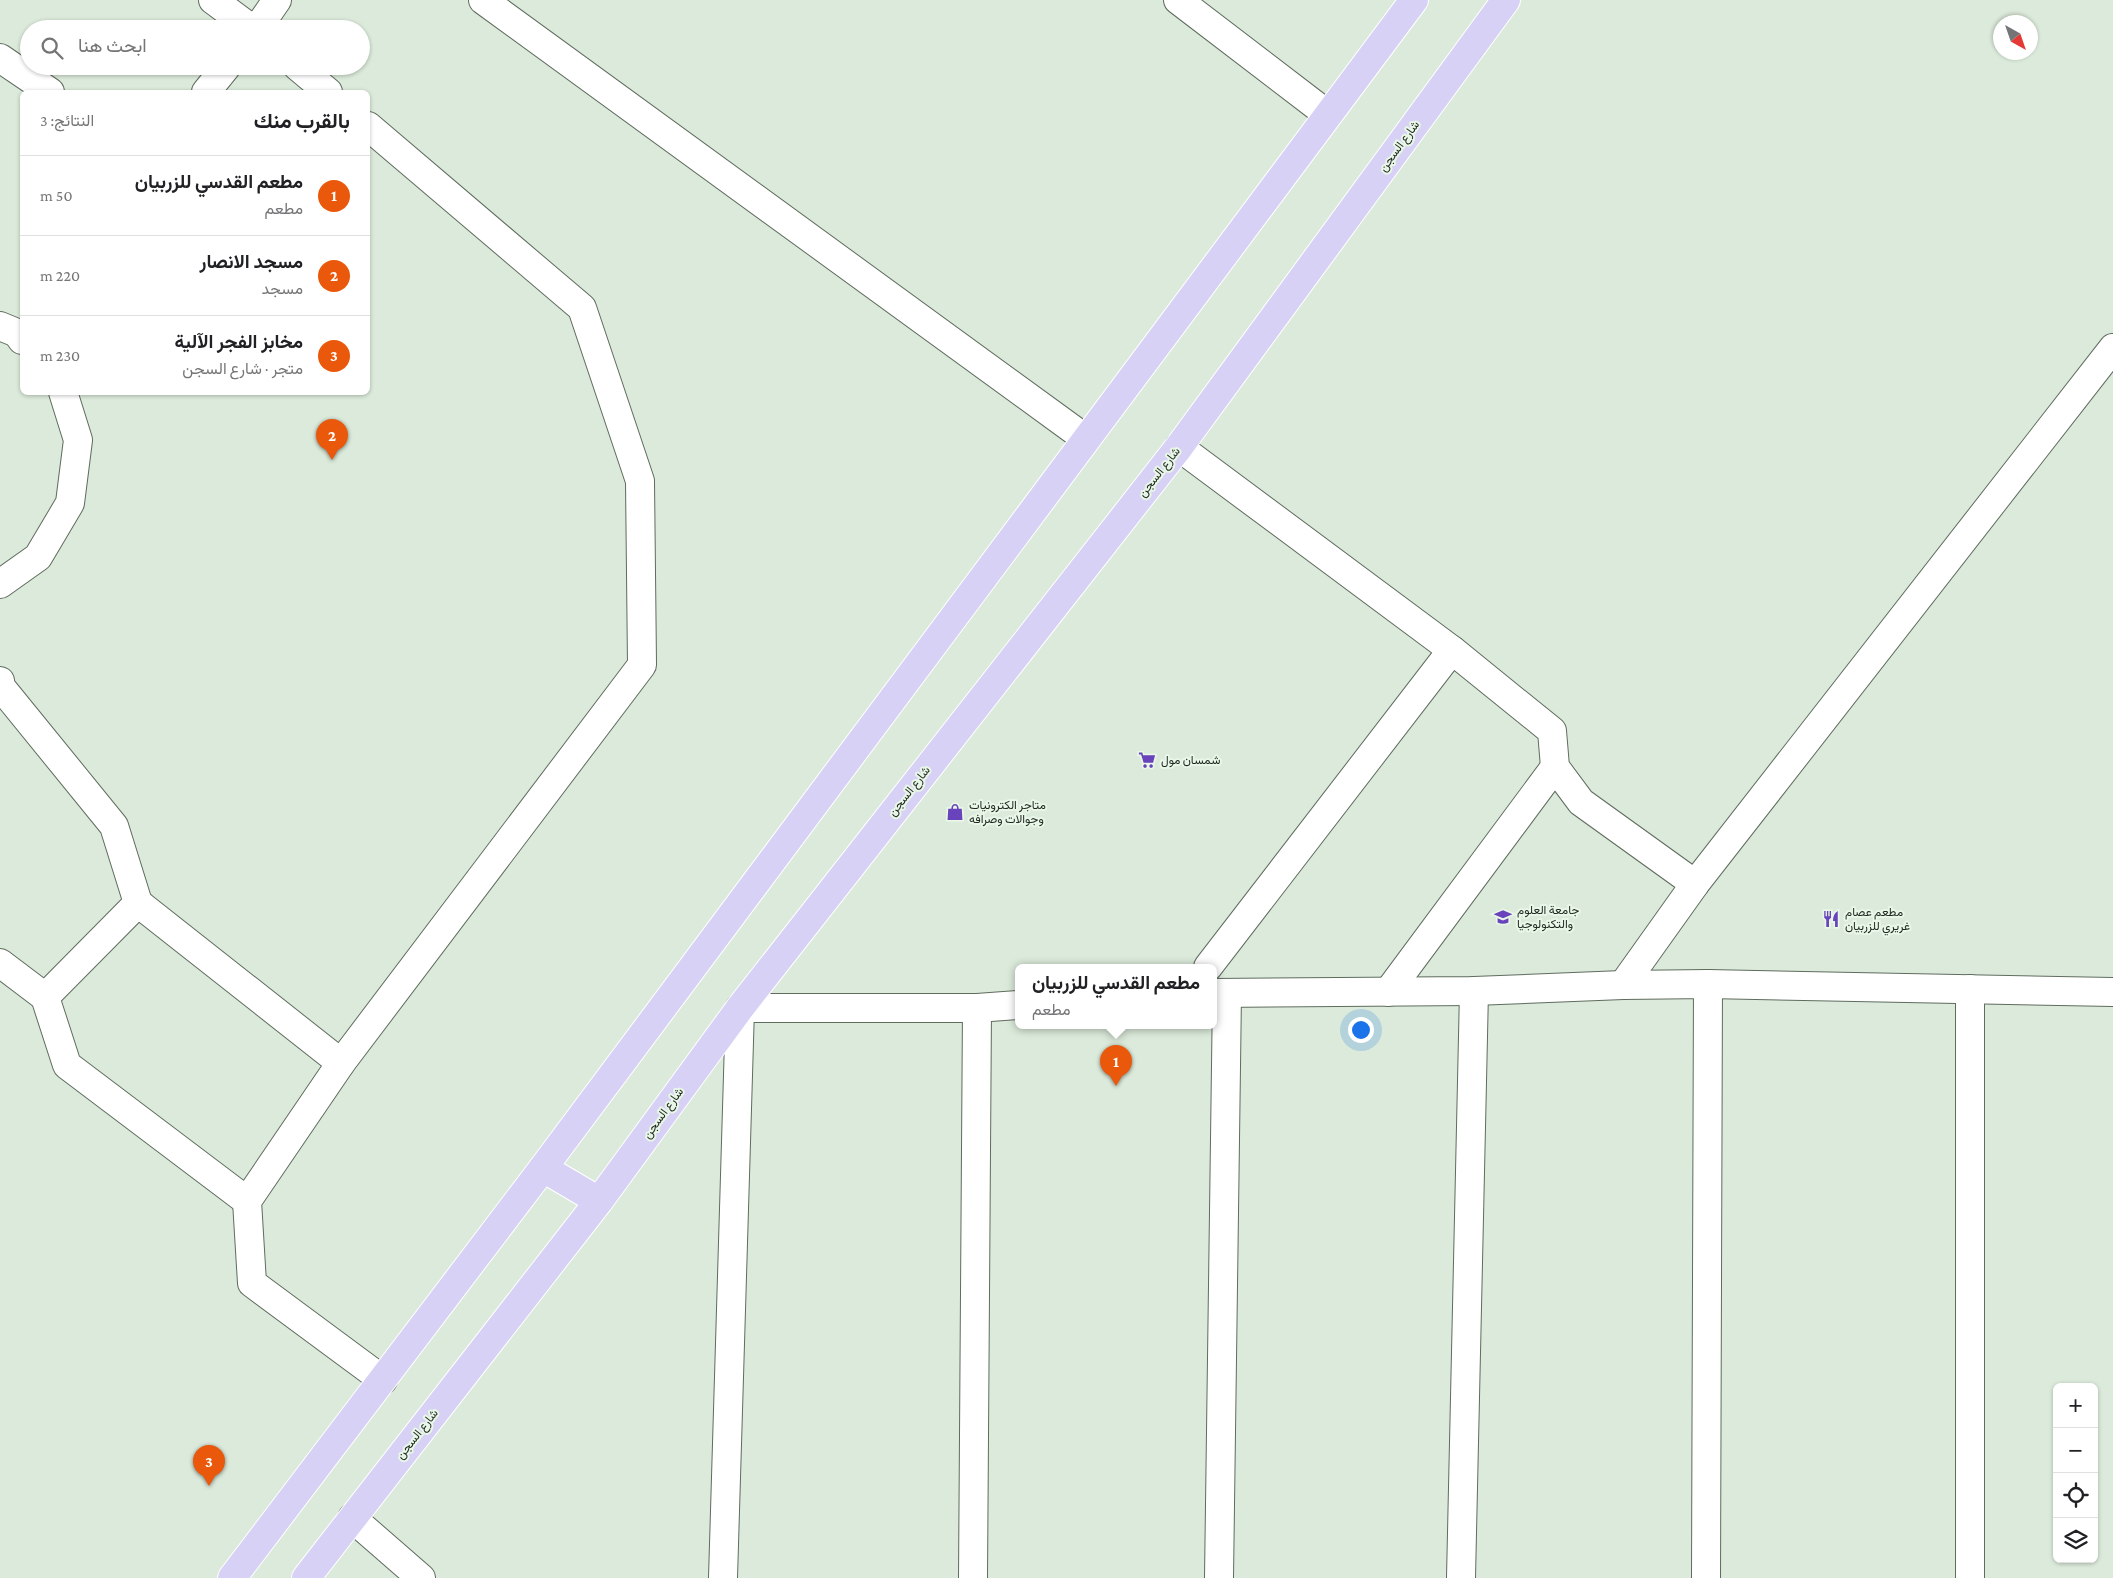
<!DOCTYPE html>
<html lang="ar">
<head>
<meta charset="utf-8">
<style>
	:root { --surface:#fff; --page:#f6f6f6; --text:#202124; --muted:#757577; --line:#e0e0e0; --accent:#ea580c }
	body { margin:0; font-family:"Crimson Pro",Vazirmatn,serif; background:var(--page); color:var(--text); direction:rtl }
	.controls { position:absolute; right:15px; bottom:15px; display:grid; overflow:hidden; border-radius:8px; box-shadow:0 1px 4px #0004 }
	.controls button { width:45px; height:45px; display:grid; place-items:center; padding:0; border:0; border-bottom:1px solid var(--line); background:var(--surface); color:var(--text); font:25px sans-serif }
	.compass { position:absolute; left:1993px; top:15px; width:45px; height:45px; border-radius:50%; background:var(--surface); box-shadow:0 1px 4px #0004; rotate:140deg }
	.you { position:absolute; left:1360px; top:1029px; width:18px; height:18px; margin:-12px; border:4px solid #fff; border-radius:50%; background:#1a73e8; box-shadow:0 0 0 8px #1a73e833 }
	.badge { display:grid; place-items:center; width:32px; height:32px; border-radius:50%; background:var(--accent); color:#fff; font-size:16px; font-weight:700 }
	.pin { position:absolute; translate:-50% -41px; filter:drop-shadow(0 1px 2px #0008) }
	.pin::after { content:''; position:absolute; top:26px; width:18px; height:15px; background:inherit; clip-path:polygon(0 0,100% 0,50% 100%) }
	.popup { position:absolute; left:1015px; top:964px; width:202px; height:65px; box-sizing:border-box; display:grid; place-content:center; border-radius:8px; background:var(--surface); filter:drop-shadow(0 1px 4px #0005); font-size:16px; white-space:nowrap; color:var(--muted) }
	.popup b { font-size:19px; color:var(--text) }
	.popup::after { content:''; position:absolute; left:50%; top:100%; margin-left:-10px; border:10px solid transparent; border-top-color:var(--surface) }
	.list { margin:0; padding:0; list-style:none }
	h2 { display:flex; justify-content:space-between; align-items:center; height:65px; margin:0; padding:0 20px; font-size:21px }
	h2 small { font-size:16px; font-weight:400; color:var(--muted) }
	.list li { display:grid; grid-template-columns:32px 1fr auto; gap:15px; align-items:center; box-sizing:border-box; height:80px; padding:0 20px; border-top:1px solid var(--line) }
	.list b { display:block; font-size:19px; white-space:nowrap }
	.list p { margin:0; font-size:16px; white-space:nowrap; color:var(--muted) }
	.list em { font-size:16px; font-style:normal; color:var(--muted) }
	.icon { flex:none; width:28px; height:28px; fill:none; stroke:currentColor; stroke-width:2; stroke-linecap:round; stroke-linejoin:round }
	.map { position:relative; flex:none; width:2113px; height:1578px; overflow:hidden; direction:ltr }
	.search { position:absolute; background:var(--surface); box-shadow:0 1px 4px #0004; left:20px; top:20px; width:350px; height:55px; display:flex; align-items:center; gap:12px; box-sizing:border-box; padding:0 18px; border-radius:28px; color:var(--muted); font-size:19px }
	.panel { position:absolute; background:var(--surface); box-shadow:0 1px 4px #0004; left:20px; top:90px; width:350px; height:305px; border-radius:8px; direction:rtl }
	.map>svg:first-child { display:block }
</style>
</head>
<body>
<div class="map">
<svg width="2113" height="1578" viewBox="0 0 2113 1578">
	<rect width="100%" height="100%" fill="#dbeada"/>
	<g fill="none" stroke-linecap="round" stroke-linejoin="round">
		<!-- minor casing -->
		<g stroke="#5f6c5e" stroke-width="30">
			<g id="minor">
				<path d="M213,0L252,29"/>
				<path d="M483,0L1086,439"/>
				<path d="M1178,0L1327,114"/>
				<path d="M257,29L277,0"/>
				<path d="M0,58L50,92"/>
				<path d="M297,66L328,92"/>
				<path d="M206,92L227,66"/>
				<path d="M368,126L582,308L640,481L642,665L341,1063L247,1201L252,1283L383,1380"/>
				<path d="M0,326L17,333L22,340"/>
				<path d="M1179,447L1452,650L1552,731L1555,767L1581,802L1695,884"/>
				<path d="M0,584L38,557L70,503L78,440L63,392"/>
				<path d="M0,681L1,687L114,826L138,903"/>
				<path d="M0,963L45,997L67,1065L247,1201"/>
				<path d="M1208,967L1452,650"/>
				<path d="M1623,985L1695,884L2113,348"/>
				<path d="M1388,992L1555,767"/>
				<path d="M1214,993L1474,991L1623,985L1708,984L2113,992"/>
				<path d="M45,997L138,903L341,1063"/>
				<path d="M352,1518L421,1578"/>
				<path d="M723,1578L740,1008H977L1018,1005"/>
				<path d="M973,1578L977,1008"/>
				<path d="M1219,1578L1227,993"/>
				<path d="M1461,1578L1474,991"/>
				<path d="M1706,1578L1708,984"/>
				<path d="M1970,1578V989"/>
			</g>
		</g>
		<!-- major casing -->
		<g stroke="#fff" stroke-width="30">
			<g id="major">
				<path d="M543,1168L599,1201"/>
				<path d="M232,1578L543,1168L1414,0"/>
				<path d="M306,1578L599,1201L740,1008L1179,447L1506,0"/>
			</g>
		</g>
		<!-- minor -->
		<use href="#minor" stroke="#fff" stroke-width="28"/>
		<!-- major -->
		<use href="#major" stroke="#d8d1f6" stroke-width="28"/>
	</g>
	<!-- icons -->
	<defs>
		<g id="supermarket-bare" transform="scale(1.35)"><path d="M-6-5.5h2.5l.6 2H6L4.5 2H-2.5L-4.4-4H-6ZM-1.5 3.2a1.3 1.3 0 1 0 .1 0ZM3 3.2a1.3 1.3 0 1 0 .1 0Z" fill="#6843bb" stroke="#e8f7e7" stroke-width="2.5" paint-order="stroke"/></g>
		<g id="shop-bare" transform="scale(1.35)"><path d="M-5-2.5h2.3a2.7 3.5 0 0 1 5.4 0H5L5.5 6h-11ZM-1.5-2.5h3a1.5 2.3 0 0 0-3 0Z" fill="#6843bb" stroke="#e8f7e7" stroke-width="2.5" paint-order="stroke"/></g>
		<g id="school-bare" transform="scale(1.35)"><path d="M0-5L7-2L0 1L-7-2ZM-4 1L0 2.5L4 1V4Q0 6-4 4Z" fill="#6843bb" stroke="#e8f7e7" stroke-width="2.5" paint-order="stroke"/></g>
		<g id="restaurant-bare" transform="scale(1.35)"><path d="M-5-6h1v4h1v-4h1v4h1v-4h1v5L-1.5 .5V6h-2V.5L-5-1ZM5-6V6H3V1.5H1.5Q1.5-4 5-6Z" fill="#6843bb" stroke="#e8f7e7" stroke-width="2.5" paint-order="stroke"/></g>
	</defs>
	<g fill-rule="evenodd">
		<use href="#supermarket-bare" x="1147" y="760"/>
		<use href="#shop-bare" x="955" y="812"/>
		<use href="#school-bare" x="1503" y="917"/>
		<use href="#restaurant-bare" x="1831" y="919"/>
	</g>
	<g text-anchor="middle" stroke-width="4" stroke-linejoin="round" paint-order="stroke">
		<!-- street labels -->
		<g font-size="12" fill="#1f251f" stroke="#e8f7e7">
			<text transform="translate(1399 146) rotate(-54)" y="4">شارع السجن</text>
			<text transform="translate(1159 472) rotate(-52)" y="4">شارع السجن</text>
			<text transform="translate(909 791) rotate(-52)" y="4">شارع السجن</text>
			<text transform="translate(663 1113) rotate(-54)" y="4">شارع السجن</text>
			<text transform="translate(417 1434) rotate(-52)" y="4">شارع السجن</text>
		</g>
		<!-- poi labels -->
		<g font-size="12" fill="#1f251f" stroke="#e8f7e7" text-anchor="start">
			<text x="1161" y="764">شمسان مول</text>
			<text x="969" y="809">متاجر الكترونيات<tspan x="969" dy="14">وجوالات وصرافه</tspan></text>
			<text x="1517" y="914">جامعة العلوم<tspan x="1517" dy="14">والتكنولوجيا</tspan></text>
			<text x="1845" y="916">مطعم عصام<tspan x="1845" dy="14">غريري للزربيان</tspan></text>
		</g>
	</g>
</svg>
<div class="controls">
<button>+</button>
<button>−</button>
<button><svg class="icon" aria-label="locate" viewBox="0 0 24 24"><circle cx="12" cy="12" r="6"/><path d="M12 2v4M12 18v4M2 12h4M18 12h4"/></svg></button>
<button><svg class="icon" aria-label="layers" viewBox="0 0 24 24"><path d="M12 4l9 5-9 5-9-5zM3 14l9 5 9-5"/></svg></button>
</div>
<svg class="compass" viewBox="-18 -18 36 36"><path d="M0-13l5 13h-10z" fill="#e53935"/><path d="M0 13l5-13h-10z" fill="#757577"/></svg>
<div class="you"></div>
<div class="pin badge" style="left:1116px;top:1086px">1</div>
<div class="popup"><b>مطعم القدسي للزربيان</b>مطعم</div>
<div class="pin badge" style="left:332px;top:460px">2</div>
<div class="pin badge" style="left:209px;top:1486px">3</div>
<div class="search"><svg class="icon" aria-label="search" viewBox="0 0 24 24"><circle cx="10" cy="10" r="6"/><path d="M15 15l6 6"/></svg>ابحث هنا</div>
<section class="panel">
<h2>بالقرب منك<small>النتائج: 3</small></h2>
<ul class="list">
<li><span class="badge">1</span><div><b>مطعم القدسي للزربيان</b><p>مطعم</p></div><em>50 m</em></li>
<li><span class="badge">2</span><div><b>مسجد الانصار</b><p>مسجد</p></div><em>220 m</em></li>
<li><span class="badge">3</span><div><b>مخابز الفجر الآلية</b><p>متجر · شارع السجن</p></div><em>230 m</em></li>
</ul>
</section>
</div>
</body>
</html>
